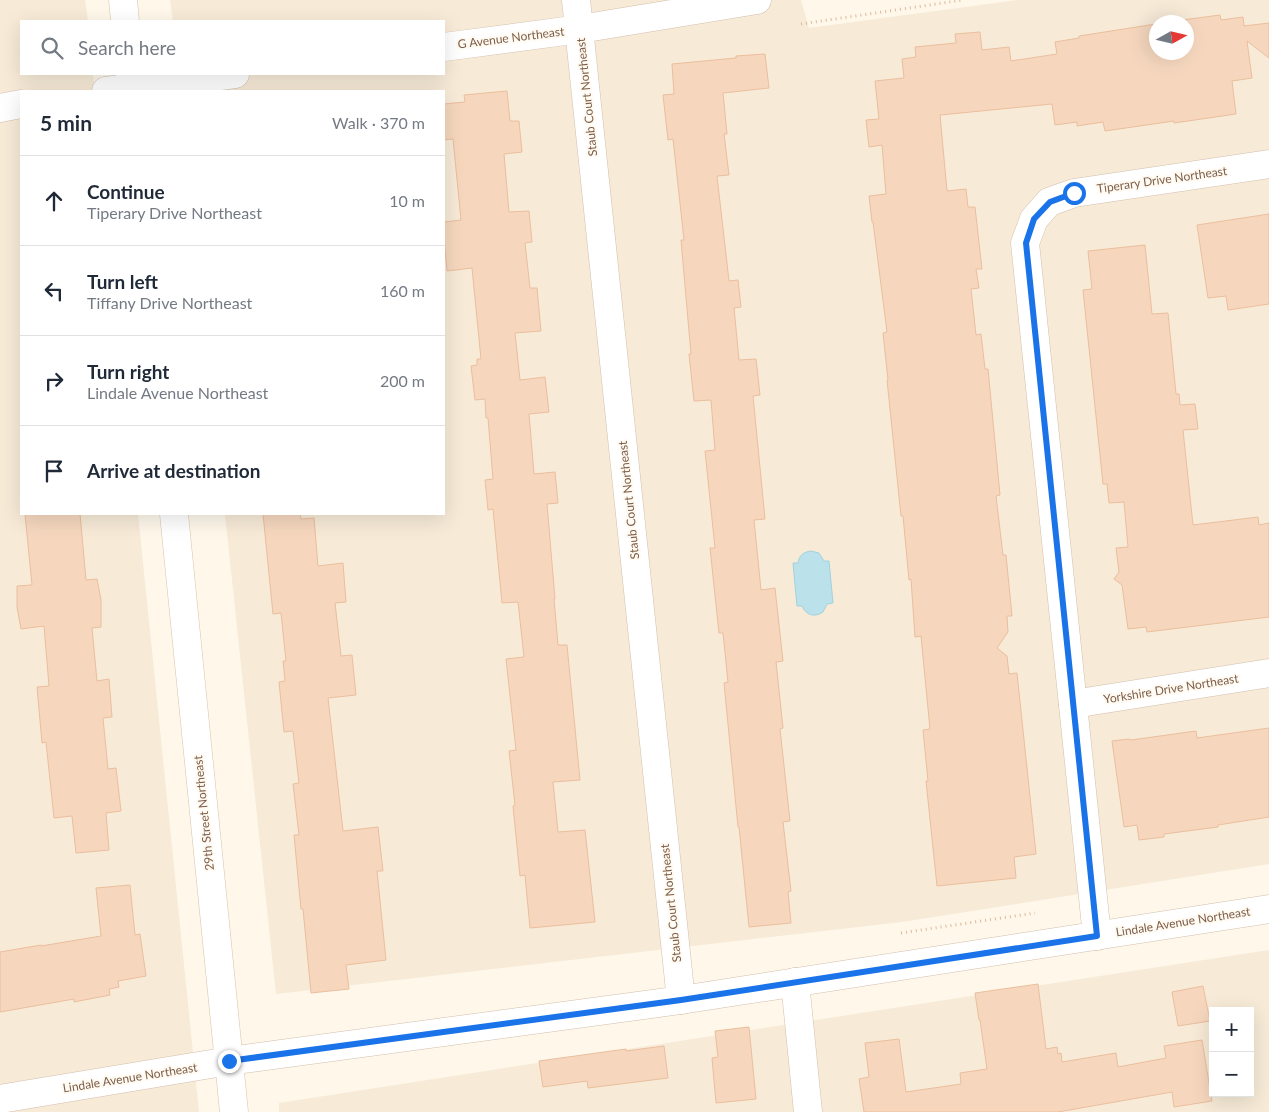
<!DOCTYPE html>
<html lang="en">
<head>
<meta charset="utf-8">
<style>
	:root { --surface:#fff; --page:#f2f2f3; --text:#1f2937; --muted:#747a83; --line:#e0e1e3 }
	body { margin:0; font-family:Lato,sans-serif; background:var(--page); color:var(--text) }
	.controls { position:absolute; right:15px; bottom:15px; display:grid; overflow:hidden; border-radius:0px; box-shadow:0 5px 20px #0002 }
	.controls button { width:45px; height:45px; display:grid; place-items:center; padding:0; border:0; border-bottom:1px solid var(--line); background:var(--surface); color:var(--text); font:25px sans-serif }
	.compass { position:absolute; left:1149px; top:15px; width:45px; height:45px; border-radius:50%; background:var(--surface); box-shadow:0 5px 20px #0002; rotate:82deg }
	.stop { position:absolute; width:15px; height:15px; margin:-11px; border:4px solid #1a73e8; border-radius:50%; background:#fff }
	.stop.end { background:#1a73e8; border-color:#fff; box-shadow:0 1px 5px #0008 }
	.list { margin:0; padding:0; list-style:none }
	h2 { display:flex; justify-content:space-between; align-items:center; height:65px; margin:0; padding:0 20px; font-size:21px }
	h2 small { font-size:16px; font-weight:400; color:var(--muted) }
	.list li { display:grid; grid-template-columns:32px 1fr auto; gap:15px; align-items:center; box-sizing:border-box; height:90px; padding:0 20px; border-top:1px solid var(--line) }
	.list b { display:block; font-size:19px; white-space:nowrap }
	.list p { margin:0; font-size:16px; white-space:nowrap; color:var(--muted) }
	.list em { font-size:16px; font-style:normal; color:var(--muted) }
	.icon { flex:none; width:28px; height:28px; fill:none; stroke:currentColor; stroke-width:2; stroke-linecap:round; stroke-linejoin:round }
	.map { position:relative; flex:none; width:1269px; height:1112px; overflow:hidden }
	.search { position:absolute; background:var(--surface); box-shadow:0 5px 20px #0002; left:20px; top:20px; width:425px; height:55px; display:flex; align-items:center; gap:12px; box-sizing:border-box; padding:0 18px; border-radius:0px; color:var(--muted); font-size:19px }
	.panel { position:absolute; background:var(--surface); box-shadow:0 5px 20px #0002; left:20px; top:90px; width:425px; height:425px; border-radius:0px }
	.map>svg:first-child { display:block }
</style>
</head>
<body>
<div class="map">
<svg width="1269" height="1112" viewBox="0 0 1269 1112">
	<rect width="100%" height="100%" fill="#fef7ea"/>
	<!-- residential -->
	<g fill="#f7ead7" fill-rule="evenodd">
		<path d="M0,0H85L88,21H21V74H93L95,91H21V514H138L199,1112H0Z"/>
		<path d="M170,0H801L809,28L1018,0H1269V864L902,922L276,994L225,514H444V91H180L178,74H444V21H173ZM1156,22H1186V52H1156Z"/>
		<path d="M1269,950V1112H279V1103ZM1213,1011H1250V1093H1213Z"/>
	</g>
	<!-- water -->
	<path fill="#bbe2eb" stroke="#a0d2de" d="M811,551L819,553L824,561H829L833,603L827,604L823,612C814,618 806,615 802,606H797L793,563H798C799,555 804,552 811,551Z"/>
	<!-- building -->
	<g fill="#f6d7be" stroke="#ebbe9d">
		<path d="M1220,15L1221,20L1243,17L1244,26L1269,23V58L1247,41L1252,78L1232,81L1236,114L1174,123V121L1105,131L1103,122L1077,126V122L1055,125L1052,104L940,115L947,191L966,189L968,207H975L982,269H976L979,288L971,289L976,335L981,334L985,369H988L1000,495L996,496L1003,555H1006L1012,616H1007L1008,632L997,648L1007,656L1009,674L1017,673L1036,854L1014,857L1016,878L937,886L926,781H928L923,730L930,729L921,636L915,637L911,579L909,580L903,516H901L887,380H888L883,333L887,332L873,222H872L869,196L886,194L882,145L869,147L866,120L879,119L875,81L904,78L902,59L916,57L915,47L956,43L955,34L980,32L982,50L1009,47L1011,61L1057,54L1055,42L1079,38V36L1156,24V52H1186V22H1167Z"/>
		<path d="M765,54L769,88L723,93L727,134H724L729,175L717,176L729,281L738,280L741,307L734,308L739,360L756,359L760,395L753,396L765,519L754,520L761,590L775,588L783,661L776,662L783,728L780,729L790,821L783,822L791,891L788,892L791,923L749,927L739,827H738L724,683L728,682L723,633H719L710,548H715L705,451L715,450L711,400L694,401L689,354H691L681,240H684L673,139L668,140L663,95L674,94L672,64L736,58V56Z"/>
		<path d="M507,91L510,121H519L522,152L504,154L509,212L529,211L532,242L525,243L530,288H537L541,331L515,333L520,380L545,377L549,412L529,414L534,474L555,472L558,503L547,504L555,599H554L558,645H567L580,780L553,782L558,832L585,830L595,922L530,928L525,875L520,876L513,806L515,805L509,751L516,750L506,659L524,657L518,602L502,603L493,509L488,510L485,480L493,479L488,418H486L485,399L475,400L471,366L477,365V359H481L472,268L447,271L444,238V222L461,220L453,139L444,140V104L465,102L464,95Z"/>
		<path d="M1269,214V304L1228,310L1226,296L1208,298L1197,225Z"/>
		<path d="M1145,245L1152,314L1168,313L1176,394H1179L1180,405L1195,404L1198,429L1183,430L1193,525L1258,517L1259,525L1269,523V617L1147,632L1146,627L1128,629L1122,585L1114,579L1119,572L1116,548L1128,547L1124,502L1109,503L1107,484H1103L1083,290L1092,289L1088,251Z"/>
		<path d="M25,514H80L86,580L97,579L101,600V627L92,628L97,681L109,679L112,717L103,718L108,769L116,768L121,811L106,813L109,850L76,853L72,816L54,818L46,742L42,743L37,687L49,686L44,626L21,629L17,607V586L32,585Z"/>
		<path d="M263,514H300L301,519L314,518L318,566L343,563L346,602L335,603L341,656L352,655L356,695L328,698L343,831L378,827L383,871H377L386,960L346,965L349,989L311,993L303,909H301L294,835H299L293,784L299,783L293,731L284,732L279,682L285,681L283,661H286L281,613L273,614Z"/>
		<path d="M1269,728V817L1218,825V827L1164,834V837L1139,840L1137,825L1124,827L1112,741L1129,739L1131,740L1196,731L1197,738Z"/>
		<path d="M130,885L135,935L140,934L146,976L118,981L119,987L109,989L110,995L74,1002V999L0,1012V952L41,945V946L101,936L96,888Z"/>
		<path d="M1038,984L1046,1049L1057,1047L1058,1054L1061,1053L1062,1062L1116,1053L1118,1067L1166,1058L1164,1046L1202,1040L1212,1101L1174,1107L1172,1092L1058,1112H864L859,1079L869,1077L865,1043L899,1039L906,1092L961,1084L960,1073L987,1069L980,1020H979L975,993Z"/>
		<path d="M1203,986L1210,1021L1178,1026L1172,992Z"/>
		<path d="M749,1027L756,1099L716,1103L712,1058L718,1057L715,1031Z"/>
		<path d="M664,1046L668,1078L588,1088L587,1081L543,1087L539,1061L626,1049V1051Z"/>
	</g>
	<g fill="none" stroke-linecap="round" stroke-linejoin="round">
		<!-- street casing -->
		<g stroke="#d3bfad" stroke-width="29">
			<g id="street">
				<path d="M576,0L681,1000"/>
				<path d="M444,47L580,29L757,0"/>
				<path d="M106,91L235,74"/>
				<path d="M0,108L21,104"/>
				<path d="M1073,704L1269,673"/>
				<path d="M1097,936L1025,243L1034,219L1049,202L1074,193L1269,164"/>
				<path d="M795,982L808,1112"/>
				<path d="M0,1099L229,1061L681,1000L1269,909"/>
			</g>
		</g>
		<!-- secondary casing -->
		<g stroke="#d8c2ac" stroke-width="29">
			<g id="secondary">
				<path d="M123,0L125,21"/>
				<path d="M130,74L132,91"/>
				<path d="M174,514L234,1112"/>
			</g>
		</g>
		<!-- path -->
		<g stroke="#ddbaa0" stroke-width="3" stroke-dasharray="1 4" stroke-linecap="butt">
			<path d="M801,24L963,0"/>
			<path d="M901,933L1035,913"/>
		</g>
		<!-- street -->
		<use href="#street" stroke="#fff" stroke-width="28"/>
		<!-- secondary -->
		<use href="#secondary" stroke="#fff" stroke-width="28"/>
	</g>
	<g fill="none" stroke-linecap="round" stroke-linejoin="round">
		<!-- route -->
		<path stroke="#1a73e8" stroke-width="6" d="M229,1061L681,1000L1097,936L1026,243L1034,219L1050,202L1074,193"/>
	</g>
	<g text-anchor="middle" stroke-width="4" stroke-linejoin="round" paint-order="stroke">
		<!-- street labels -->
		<g font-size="12" fill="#7d5e49" stroke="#fffaf2">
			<text transform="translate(511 38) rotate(-7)" y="4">G Avenue Northeast</text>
			<text transform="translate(587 97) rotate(-96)" y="4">Staub Court Northeast</text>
			<text transform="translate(1162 180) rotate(-8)" y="4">Tiperary Drive Northeast</text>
			<text transform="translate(629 500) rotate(-96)" y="4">Staub Court Northeast</text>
			<text transform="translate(1171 689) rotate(-9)" y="4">Yorkshire Drive Northeast</text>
			<text transform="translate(204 813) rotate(-96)" y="4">29th Street Northeast</text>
			<text transform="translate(671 903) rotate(-96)" y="4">Staub Court Northeast</text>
			<text transform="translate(1183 922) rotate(-9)" y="4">Lindale Avenue Northeast</text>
			<text transform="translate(130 1078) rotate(-9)" y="4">Lindale Avenue Northeast</text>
		</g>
	</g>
</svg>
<div class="controls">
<button>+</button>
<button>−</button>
</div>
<svg class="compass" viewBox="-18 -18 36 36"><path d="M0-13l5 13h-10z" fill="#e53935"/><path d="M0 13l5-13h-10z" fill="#747a83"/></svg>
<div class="stop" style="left:1074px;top:193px"></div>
<div class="stop end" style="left:229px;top:1061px"></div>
<div class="search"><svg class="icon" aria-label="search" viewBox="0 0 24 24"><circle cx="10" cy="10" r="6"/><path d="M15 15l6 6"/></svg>Search here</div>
<section class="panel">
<h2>5 min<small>Walk · 370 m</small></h2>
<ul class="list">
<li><svg class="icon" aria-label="ahead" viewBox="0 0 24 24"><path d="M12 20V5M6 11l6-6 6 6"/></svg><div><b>Continue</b><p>Tiperary Drive Northeast</p></div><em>10 m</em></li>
<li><svg class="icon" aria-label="left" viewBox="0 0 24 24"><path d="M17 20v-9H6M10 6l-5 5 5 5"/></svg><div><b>Turn left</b><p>Tiffany Drive Northeast</p></div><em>160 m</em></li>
<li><svg class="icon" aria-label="right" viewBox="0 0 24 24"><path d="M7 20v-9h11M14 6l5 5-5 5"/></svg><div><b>Turn right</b><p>Lindale Avenue Northeast</p></div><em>200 m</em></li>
<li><svg class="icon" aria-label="arrive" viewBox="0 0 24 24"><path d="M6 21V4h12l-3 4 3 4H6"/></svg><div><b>Arrive at destination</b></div></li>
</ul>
</section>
</div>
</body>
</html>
